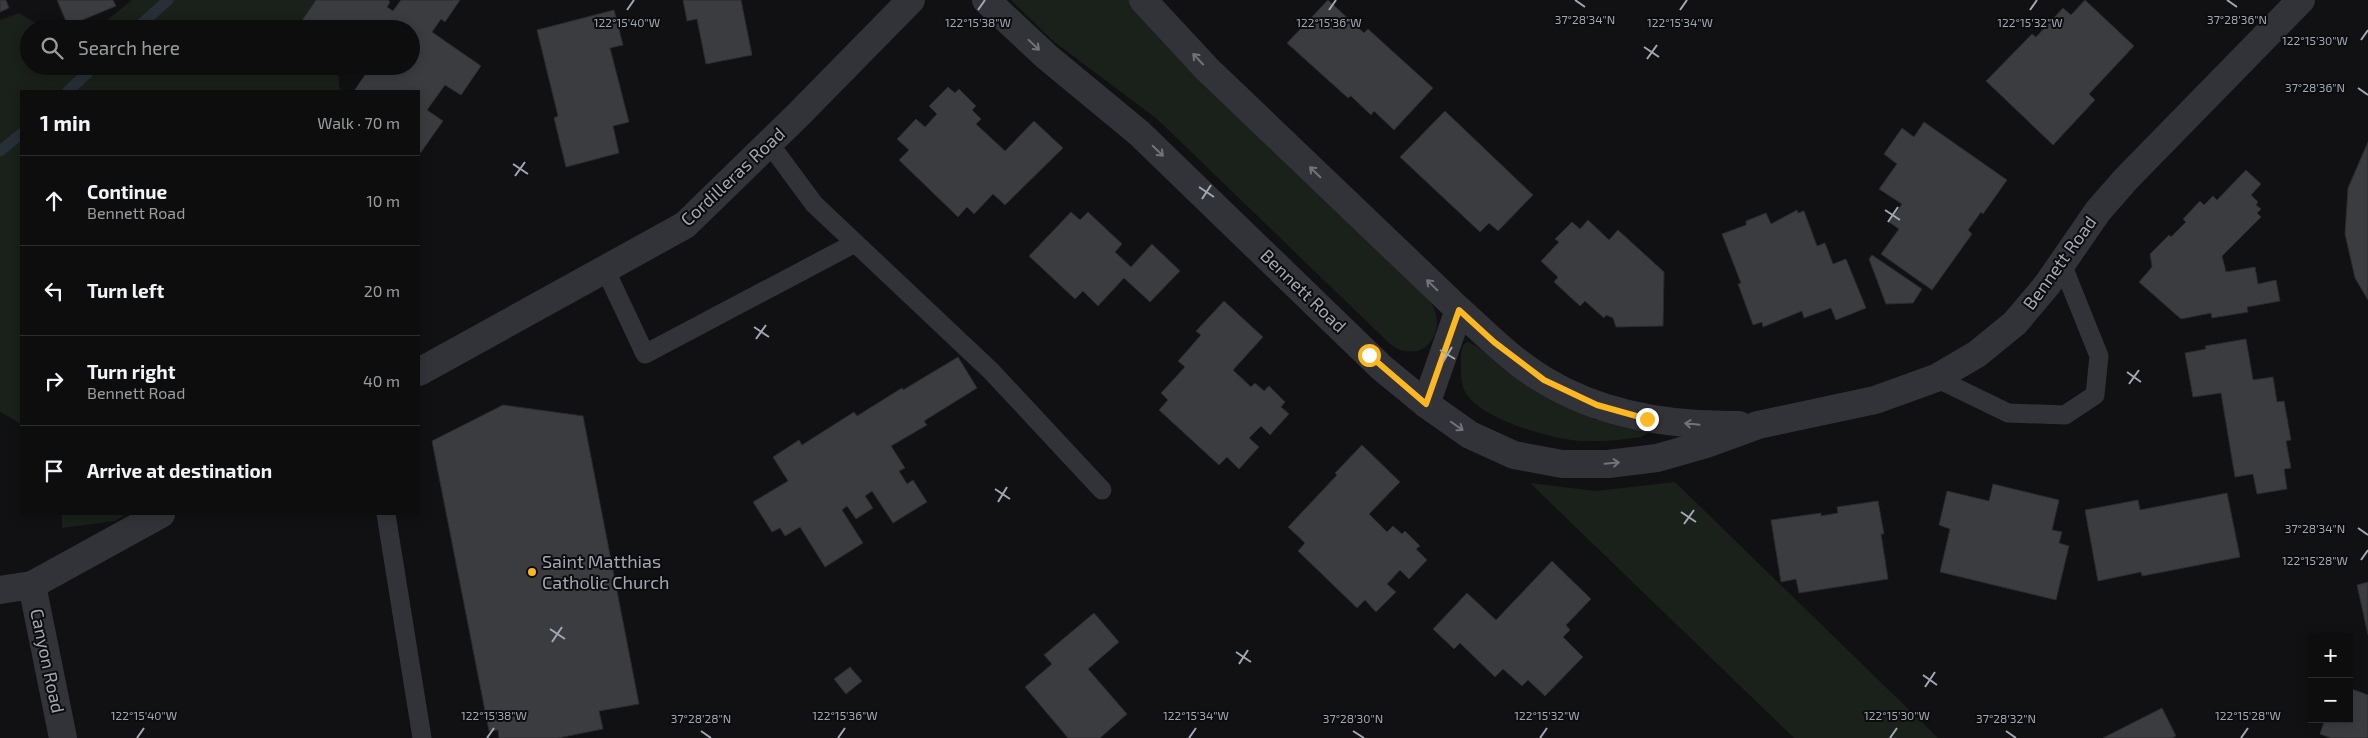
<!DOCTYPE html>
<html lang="en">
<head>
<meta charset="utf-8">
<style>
	:root { --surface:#0d0d0e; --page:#1b1b1c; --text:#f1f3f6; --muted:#9a9c9e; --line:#2d2d2e }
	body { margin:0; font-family:"Exo 2",sans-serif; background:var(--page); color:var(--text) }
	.controls { position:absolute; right:15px; bottom:15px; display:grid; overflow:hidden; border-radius:0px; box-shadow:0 2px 12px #0003 }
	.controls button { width:45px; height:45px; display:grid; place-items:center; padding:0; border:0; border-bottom:1px solid var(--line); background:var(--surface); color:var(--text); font:25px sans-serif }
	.stop { position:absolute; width:15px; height:15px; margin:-11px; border:4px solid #fcb721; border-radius:50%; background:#fff }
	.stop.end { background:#fcb721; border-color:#fff; box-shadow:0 1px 5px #0008 }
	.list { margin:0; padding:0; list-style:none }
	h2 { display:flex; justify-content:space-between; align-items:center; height:65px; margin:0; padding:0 20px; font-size:21px }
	h2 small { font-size:16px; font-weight:400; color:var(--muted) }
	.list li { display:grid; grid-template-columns:32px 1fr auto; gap:15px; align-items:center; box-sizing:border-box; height:90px; padding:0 20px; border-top:1px solid var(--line) }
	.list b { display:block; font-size:19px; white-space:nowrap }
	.list p { margin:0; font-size:16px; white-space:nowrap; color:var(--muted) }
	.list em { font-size:16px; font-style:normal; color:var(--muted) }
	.icon { flex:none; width:28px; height:28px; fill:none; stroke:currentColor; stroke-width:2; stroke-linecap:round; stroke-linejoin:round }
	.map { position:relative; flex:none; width:2368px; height:738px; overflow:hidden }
	.search { position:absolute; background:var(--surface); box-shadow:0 2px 12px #0003; left:20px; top:20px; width:400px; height:55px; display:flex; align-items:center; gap:12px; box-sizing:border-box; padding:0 18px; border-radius:28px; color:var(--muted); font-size:19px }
	.panel { position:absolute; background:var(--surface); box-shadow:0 2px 12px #0003; left:20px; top:90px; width:400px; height:425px; border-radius:0px }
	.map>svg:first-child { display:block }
</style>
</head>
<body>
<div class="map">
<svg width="2368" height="738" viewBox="0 0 2368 738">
	<rect width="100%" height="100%" fill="#111113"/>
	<!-- green -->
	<g fill="#19211a">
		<path d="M132,0H363L343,29H96Z"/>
		<path d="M1011,0H1132L1430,301C1451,334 1420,367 1390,344L1156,118L1053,41Z"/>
		<path d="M19,13L45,29H29V66H337L340,91H21V424L0,412V20Z"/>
		<path d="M1467,342C1481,346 1498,366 1511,374C1535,390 1563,401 1588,414L1595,420L1604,419L1648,431V433L1641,437C1621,440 1601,442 1580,441C1551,439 1485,420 1468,396C1462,389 1461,379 1461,371C1461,362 1459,347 1467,342Z"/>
		<path d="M1675,482L1938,738H1794L1530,483L1596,491Z"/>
		<path d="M62,514H126L115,521L62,528Z"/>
	</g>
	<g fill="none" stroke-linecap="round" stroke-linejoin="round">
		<!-- stream -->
		<g stroke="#273037" stroke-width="11">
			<path d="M136,29L168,0"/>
			<path d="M68,91L95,66"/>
			<path d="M0,151L21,134"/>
		</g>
	</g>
	<!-- building -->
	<g fill="#3b3c40" stroke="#2b2b2f">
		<path d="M0,0H6L9,8L0,12Z"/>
		<path d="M57,0H113L116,6L68,26Z"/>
		<path d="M316,0H388L390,2L387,7L393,11L401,0H460L445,22L441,19L432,32L481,66L461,95L445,85L427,110L443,121L419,155V91H354L369,69L366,66H411V29H296Z"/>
		<path d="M683,0H741L752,55L706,64L697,19L687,21Z"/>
		<path d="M1328,0L1364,33L1368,29L1433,88L1394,130L1374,111L1371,115L1351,96L1348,98L1287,43Z"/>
		<path d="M2085,0L2134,46L2089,94L2095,100L2053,145L1986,81L2032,34L2036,37L2063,8L2071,15Z"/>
		<path d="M614,10L623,45L610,48L629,122L613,126L619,153L566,167L554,118L558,116L537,30Z"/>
		<path d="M948,87L955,93L959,89L976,106L972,110L981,119L976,124L1005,151L1034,121L1063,148L1005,205L993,194L974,214L967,207L958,217L899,160L909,150L897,139L916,119L925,127L937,114L929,106Z"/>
		<path d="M1445,111L1533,195L1498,231L1489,223L1480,232L1400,157Z"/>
		<path d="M1924,122L2007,180L1983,214L1981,212L1968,230L1972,234L1932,290L1881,254L1899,229L1889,222L1902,204L1879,189L1897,164L1884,154L1902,128L1914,137Z"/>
		<path d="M2368,142V300L2355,278L2345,234L2348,188Z"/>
		<path d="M2246,170L2261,184L2251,195L2258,202L2256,205L2261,209L2257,213L2261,217L2222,256L2226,272L2255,267L2258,284L2276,280L2280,301L2247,307L2248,312L2212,318L2211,313L2181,319L2139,282L2152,267L2150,254L2169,235L2171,237L2186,222L2183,219L2200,201L2204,205L2213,196L2217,200Z"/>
		<path d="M1797,210L1798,213L1804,211L1817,246L1825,243L1833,264L1846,259L1866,308L1836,320L1831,308L1804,318L1802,311L1763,327L1762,322L1753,325L1738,284L1741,283L1722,234L1746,225V221L1766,213L1771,224Z"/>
		<path d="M1071,212L1080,220L1088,212L1122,244L1115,252L1131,267L1152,244L1180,271L1150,302L1124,278L1098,306L1083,291L1075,299L1029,256Z"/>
		<path d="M1588,220L1609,240L1618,230L1664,272L1663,326L1616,327L1613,318L1606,315L1604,318L1585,301L1580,306L1554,282L1558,277L1541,261L1559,242L1555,239L1572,222L1580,229Z"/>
		<path d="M1872,255L1922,289L1913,303L1886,304L1869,259Z"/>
		<path d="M1224,301L1263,337L1233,370L1251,387L1255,383L1264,391L1269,386L1285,402L1281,407L1289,414L1270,435L1261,426L1249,438L1259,447L1239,469L1227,457L1219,465L1159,410L1168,400L1161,393L1185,367L1178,361L1201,335L1196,331Z"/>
		<path d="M2246,339L2253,380L2273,377L2277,402L2284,401L2291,440L2286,441L2291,468L2284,469L2287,489L2257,494L2253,474L2235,477L2221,393L2193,397L2185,353L2206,349L2205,346Z"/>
		<path d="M958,357L977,388L924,421L927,425L891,446L905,468L899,471L907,484L913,480L927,502L893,523L872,491L865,496L873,508L856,519L847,506L842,510L863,543L825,567L800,527L785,536L780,528L772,532L753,502L788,481L773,457L799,440L802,445L854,412L857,416L902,388L903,390Z"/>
		<path d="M503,405L583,416L639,704L599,711L603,729L558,738H499L498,730L489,731L432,441Z"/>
		<path d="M1362,445L1400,482L1369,514L1387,532L1393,526L1402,534L1405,531L1420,546L1416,549L1427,560L1409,579L1400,570L1387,584L1396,592L1376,612L1365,600L1357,608L1298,551L1305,543L1288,527L1337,475L1335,473Z"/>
		<path d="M1993,484L2059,500L2052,530L2062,532L2059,543L2069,546L2056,600L1940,572L1950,529L1939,525L1947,491L1989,501Z"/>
		<path d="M2227,493L2240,557L2142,576L2141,572L2098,581L2085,510L2138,500L2140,510Z"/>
		<path d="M1878,501L1884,534H1881L1888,579L1799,593L1796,579L1781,582L1771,520L1821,513V516L1838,513L1837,507Z"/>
		<path d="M1552,561L1591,599L1566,625L1570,630L1563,637L1583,657L1545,696L1528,680L1522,686L1503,669L1495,677L1460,643L1454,649L1433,629L1467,593L1496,620Z"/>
		<path d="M2368,582V635L2357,585Z"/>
		<path d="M1094,613L1119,642L1088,669L1127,714L1100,738H1068L1025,687L1052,664L1044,655Z"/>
		<path d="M850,667L862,681L846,694L834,679Z"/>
		<path d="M2349,688L2368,695V738H2331L2320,734L2325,719H2349Z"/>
		<path d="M2162,708L2176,736L2172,738H2103Z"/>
	</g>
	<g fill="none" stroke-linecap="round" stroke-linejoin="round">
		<!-- lane -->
		<g stroke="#323338" stroke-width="19">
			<path d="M769,143L814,204L991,371L1102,490"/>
			<path d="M605,269L645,354L855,243"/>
			<path d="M1936,378L2008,413L2065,415L2095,395L2099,356L2062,264"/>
			<path d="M386,514L422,738"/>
		</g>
		<!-- street -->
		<g stroke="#323338" stroke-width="28">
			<path d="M986,0L1047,57L1139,133L1382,368L1426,404L1470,435L1514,455L1562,464H1608L1657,458L1706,444L1758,425L1875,400L1936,378L1977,354L2015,323L2047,285L2098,211L2126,179L2301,0"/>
			<path d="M1143,0L1207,69L1459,310C1486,334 1513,362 1544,380C1603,416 1672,426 1739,425"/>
			<path d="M419,372L685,225L797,116L911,0"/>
			<path d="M1426,404L1459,310"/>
			<path d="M32,585L63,738"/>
			<path d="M0,590L32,585L161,514"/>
		</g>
	</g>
	<!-- one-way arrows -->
	<defs><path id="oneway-shaft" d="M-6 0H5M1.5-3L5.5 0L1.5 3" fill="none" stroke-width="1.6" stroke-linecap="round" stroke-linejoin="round" transform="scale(1.25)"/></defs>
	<g stroke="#70737c">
		<use href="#oneway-shaft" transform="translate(1034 45) rotate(43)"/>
		<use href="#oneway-shaft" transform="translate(1198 59) rotate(-133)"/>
		<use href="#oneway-shaft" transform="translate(1158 151) rotate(44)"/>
		<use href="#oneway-shaft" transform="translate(1315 172) rotate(-136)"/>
		<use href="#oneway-shaft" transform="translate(1432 285) rotate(-136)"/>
		<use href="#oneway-shaft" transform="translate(1692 424) rotate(-174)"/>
		<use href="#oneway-shaft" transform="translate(1457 426) rotate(35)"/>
		<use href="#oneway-shaft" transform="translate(1612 463) rotate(-5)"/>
	</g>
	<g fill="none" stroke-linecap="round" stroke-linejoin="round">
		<!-- route -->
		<path stroke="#fcb721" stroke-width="6" d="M1369,355L1426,404L1459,310L1494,342L1544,380L1597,405L1647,419"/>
	</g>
	<!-- ticks -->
	<path fill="none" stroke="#a2a7b4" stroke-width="2" d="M1575,0L1585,7M2227,0L2237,7M627,10L634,0M978,10L985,0M1329,10L1336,0M1680,10L1687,0M2030,10L2037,0M2361,40L2368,30M1644,47L1659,57M1647,59L1657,45M2358,88L2368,95M513,164L528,174M515,176L525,162M1199,187L1214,197M1202,199L1211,185M1885,210L1900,220M1888,222L1898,207M754,327L769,337M756,339L766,325M1440,350L1455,359M1443,362L1452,347M2127,372L2141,382M2129,384L2139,370M995,489L1010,499M998,502L1007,487M1681,512L1696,522M1684,524L1694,510M2358,528L2368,535M2361,560L2368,550M550,629L565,639M552,642L562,627M1236,652L1251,662M1239,664L1248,650M1923,675L1937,685M1925,687L1935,672M701,731L711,738M1353,731L1364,738M2006,731L2016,738M137,738L144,728M487,738L494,728M838,738L845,728M1189,738L1196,728M1540,738L1547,728M1890,738L1897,728M2241,738L2248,728"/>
	<!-- markers -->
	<circle fill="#fcb721" stroke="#0c0c0e" stroke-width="2" cx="532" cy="572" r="5"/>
	<g text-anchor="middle" stroke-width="4" stroke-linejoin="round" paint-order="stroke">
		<!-- street labels -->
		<g font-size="18" fill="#a2a7b4" stroke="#0c0c0e">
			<text transform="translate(733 177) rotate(-43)" y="6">Cordilleras Road</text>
			<text transform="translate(2060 263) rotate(-54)" y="6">Bennett Road</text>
			<text transform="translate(1303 291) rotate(44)" y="6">Bennett Road</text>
			<text transform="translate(47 661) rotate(78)" y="6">Canyon Road</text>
		</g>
		<!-- poi labels -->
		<g font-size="18" fill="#a2a7b4" stroke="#0c0c0e" text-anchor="start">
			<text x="542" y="568">Saint Matthias<tspan x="542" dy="21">Catholic Church</tspan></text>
		</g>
	</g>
	<g font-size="12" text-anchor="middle" fill="#a2a7b4" stroke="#0c0c0e" stroke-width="4" stroke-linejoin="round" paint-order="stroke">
		<text x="1585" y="24">37°28'34"N</text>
		<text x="2237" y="24">37°28'36"N</text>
		<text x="627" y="27">122°15'40"W</text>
		<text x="978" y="27">122°15'38"W</text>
		<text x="1329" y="27">122°15'36"W</text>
		<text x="1680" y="27">122°15'34"W</text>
		<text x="2030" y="27">122°15'32"W</text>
		<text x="2315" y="45">122°15'30"W</text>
		<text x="2315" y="92">37°28'36"N</text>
		<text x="2315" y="533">37°28'34"N</text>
		<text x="2315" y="565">122°15'28"W</text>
		<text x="144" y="720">122°15'40"W</text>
		<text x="494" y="720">122°15'38"W</text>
		<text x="845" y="720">122°15'36"W</text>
		<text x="1196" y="720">122°15'34"W</text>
		<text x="1547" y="720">122°15'32"W</text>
		<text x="1897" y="720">122°15'30"W</text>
		<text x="2248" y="720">122°15'28"W</text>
		<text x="701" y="723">37°28'28"N</text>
		<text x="1353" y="723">37°28'30"N</text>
		<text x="2006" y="723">37°28'32"N</text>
	</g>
</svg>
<div class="controls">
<button>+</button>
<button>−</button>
</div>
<div class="stop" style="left:1369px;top:355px"></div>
<div class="stop end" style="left:1647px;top:419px"></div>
<div class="search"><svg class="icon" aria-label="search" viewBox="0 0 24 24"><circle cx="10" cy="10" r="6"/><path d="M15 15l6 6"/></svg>Search here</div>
<section class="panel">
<h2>1 min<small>Walk · 70 m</small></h2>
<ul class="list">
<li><svg class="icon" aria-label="ahead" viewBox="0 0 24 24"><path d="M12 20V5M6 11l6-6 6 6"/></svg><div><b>Continue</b><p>Bennett Road</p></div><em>10 m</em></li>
<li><svg class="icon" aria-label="left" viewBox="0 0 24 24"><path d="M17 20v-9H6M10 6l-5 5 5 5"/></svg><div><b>Turn left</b></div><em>20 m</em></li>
<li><svg class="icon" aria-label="right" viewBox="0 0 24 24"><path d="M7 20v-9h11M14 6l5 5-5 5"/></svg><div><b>Turn right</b><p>Bennett Road</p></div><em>40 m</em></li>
<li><svg class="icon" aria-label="arrive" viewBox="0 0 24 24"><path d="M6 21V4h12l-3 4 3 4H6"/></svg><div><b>Arrive at destination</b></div></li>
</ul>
</section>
</div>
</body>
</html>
